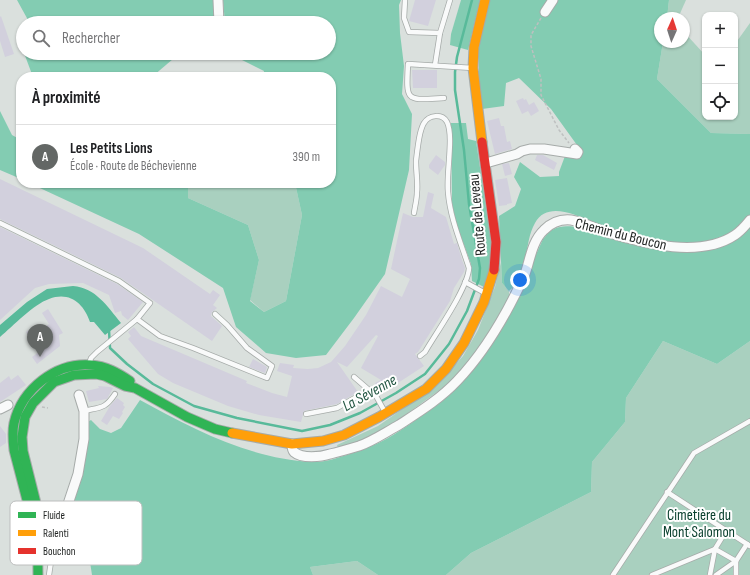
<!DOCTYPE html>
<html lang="fr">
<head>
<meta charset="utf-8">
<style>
	:root { --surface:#fff; --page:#f6f6f6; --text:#202124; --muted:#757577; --line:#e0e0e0; --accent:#636765 }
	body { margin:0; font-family:"Sofia Sans Condensed",sans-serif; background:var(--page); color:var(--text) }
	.controls { position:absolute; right:12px; top:12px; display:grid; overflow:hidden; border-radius:8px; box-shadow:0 1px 3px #0004 }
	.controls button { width:36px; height:36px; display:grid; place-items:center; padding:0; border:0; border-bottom:1px solid var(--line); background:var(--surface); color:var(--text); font:20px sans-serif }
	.compass { position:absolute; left:654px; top:12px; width:36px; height:36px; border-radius:50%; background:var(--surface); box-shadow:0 1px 3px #0004; rotate:3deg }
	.you { position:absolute; left:520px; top:280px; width:14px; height:14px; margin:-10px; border:3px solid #fff; border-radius:50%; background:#1a73e8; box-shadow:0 0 0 6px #1a73e833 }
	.badge { display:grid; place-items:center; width:26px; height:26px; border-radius:50%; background:var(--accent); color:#fff; font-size:13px; font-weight:700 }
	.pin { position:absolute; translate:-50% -33px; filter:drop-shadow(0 1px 2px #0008) }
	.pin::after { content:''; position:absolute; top:21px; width:14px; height:12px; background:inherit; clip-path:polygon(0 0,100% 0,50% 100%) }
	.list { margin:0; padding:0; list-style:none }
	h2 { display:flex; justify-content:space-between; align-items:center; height:52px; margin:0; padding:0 16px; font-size:17px }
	h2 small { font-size:13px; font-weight:400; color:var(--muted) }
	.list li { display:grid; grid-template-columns:26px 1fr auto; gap:12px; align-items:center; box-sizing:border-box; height:64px; padding:0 16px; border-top:1px solid var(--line) }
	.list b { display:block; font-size:15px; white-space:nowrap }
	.list p { margin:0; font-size:13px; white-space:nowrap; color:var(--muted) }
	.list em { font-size:13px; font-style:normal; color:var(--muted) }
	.icon { flex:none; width:22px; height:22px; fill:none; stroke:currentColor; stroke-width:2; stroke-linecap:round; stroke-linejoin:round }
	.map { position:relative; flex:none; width:750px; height:575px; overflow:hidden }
	.search { position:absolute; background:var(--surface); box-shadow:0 1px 3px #0004; left:16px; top:16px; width:320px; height:44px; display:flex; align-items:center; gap:10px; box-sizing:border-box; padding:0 14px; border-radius:22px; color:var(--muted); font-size:15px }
	.panel { position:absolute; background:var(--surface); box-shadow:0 1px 3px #0004; left:16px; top:72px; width:320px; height:116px; border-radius:16px }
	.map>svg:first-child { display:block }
</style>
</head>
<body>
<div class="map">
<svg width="750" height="575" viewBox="0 0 750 575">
	<rect width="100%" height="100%" fill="#dae0dd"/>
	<!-- green -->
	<g fill="#a9d0bf">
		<path d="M669,0H686L678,18H667Z"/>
		<path d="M750,23V134L711,133L657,79L663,42H684V32L705,55V117H735V44Z"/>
		<path d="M188,183H295L302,215L286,301L264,312L250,300L259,260L248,225L188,198Z"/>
		<path d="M501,262L502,283L509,291V298L480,349L455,379L383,431L358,442L338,448L337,445L378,426L437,385L463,356L478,330L495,287Z"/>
		<path d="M663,341L717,364L750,341V575H446L471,553L591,492L592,462L625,422L626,398Z"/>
		<path d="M357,561L378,575H313L310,567Z"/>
	</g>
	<!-- forest -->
	<g fill="#83ccb2">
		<path d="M17,0H214L215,19L214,23H25L28,20Z"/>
		<path d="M223,0H401L399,5L400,33L404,66L402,94L412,114L409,170L385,274L354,318L326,355L296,358L266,353L236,327L223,288L139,234L29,183H188V198L248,225L259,260L250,301L264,312L286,301L302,215L295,183H331V77H263L264,71L240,59L237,53H329V23H225Z"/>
		<path d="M461,0H480L468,50L450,45L451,34Z"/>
		<path d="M490,0H669L667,18H660V42H663L657,79L711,133L750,134V341L717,364L663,341L626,398L625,422L592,462L591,492L471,553L446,575H378L357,561L310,567L313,575H92L90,562L99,519L71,509L82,476L87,449L86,423L91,420L100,429L111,433L121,428L140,400C193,429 250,459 312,462C326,463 342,456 356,452C378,445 398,433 417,419C431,410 445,400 457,388C474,372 485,351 496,331C513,301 529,271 543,239C546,236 549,231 554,229C571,220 607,236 624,242C604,230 552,192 535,223C527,237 528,253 523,268C519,279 518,283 509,291L502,283L499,216L515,206L521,189L514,177L520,162L540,177L559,176V172L565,156L580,159L582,152L551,109L519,78L506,83L504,106L482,109L479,84V41Z"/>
		<path d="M24,53H180L153,76L150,77H33Z"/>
		<path d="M0,111L12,135L21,140V179L0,170Z"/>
		<path d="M451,123H466L468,139L476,141L492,248L489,270L484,287L472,281L471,264L456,223L452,203Z"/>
	</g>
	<!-- water -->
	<path fill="#58ba9a" d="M73,286C96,288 107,306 121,323L105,335L94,322H90C84,304 70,291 49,299C34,304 13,326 0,337V325L27,302L47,289Z"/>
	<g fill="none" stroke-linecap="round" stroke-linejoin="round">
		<!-- stream -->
		<path stroke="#58ba9a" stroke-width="2.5" d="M109,330L110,348L127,364L153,384L194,406L237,418L302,431L330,425L360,413L396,393L425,374L449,344L467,311L479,279L480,268L469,204L464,150L455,90V72L457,57L472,0"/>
	</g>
	<!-- building -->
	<g fill="#d2d0dd">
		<path d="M415,0H436L428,26L409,21Z"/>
		<path d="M1,16L14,54L5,57L0,41V17Z"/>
		<path d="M412,70H437V88H413Z"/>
		<path d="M523,98L524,100L526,99L529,105L534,102L539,111L531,116L528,111L522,114L516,101Z"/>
		<path d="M499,118L501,126H504L507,142L510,141L512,149L495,154L487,121Z"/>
		<path d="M436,155L445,162V165L438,175L429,168V165Z"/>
		<path d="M537,155H543L557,163L554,170L535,160Z"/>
		<path d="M509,163L512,174L505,176L502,164Z"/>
		<path d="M507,178L512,203L507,204V205L499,206L495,180Z"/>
		<path d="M0,179L143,248L210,294L213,290L220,295L213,305L217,308L212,312L211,316L222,326L212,341L121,278L0,219Z"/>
		<path d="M428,192L434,194L431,208L446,217L454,244L457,243L462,260L465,268L464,272L454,288L450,301L418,352L415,354L424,366L381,394L375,383L381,380L361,368L378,336L376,335L347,367L337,362L358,392L337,404L304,411L301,422L259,415L228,406L173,383L158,374L128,339L131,336L128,332L134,327L141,336L247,381L246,383L272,393L287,397L292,376L277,371L280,363L294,365L293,368L308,369L318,368L331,362L345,346L366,315L381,286L402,297L410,279L391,269L403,213L413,217H423Z"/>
		<path d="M0,227L117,284L143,302L128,320L122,315L121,311L115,313L109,295L83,283L49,284L35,288L0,320Z"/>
		<path d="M48,309L63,333L59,335L60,346L37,364L32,357L39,352L26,332L35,326L39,331L49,324L42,313Z"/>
		<path d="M253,359L267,367L265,373L249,367Z"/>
		<path d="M18,375L26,385L0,402V383L9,376L11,380Z"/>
		<path d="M98,386L110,387L113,388L107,399L89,402L86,391L99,388Z"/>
		<path d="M117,398L124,403L123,405L125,407L122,412L123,413L119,419L113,416L107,425L101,421L110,406Z"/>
		<path d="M0,426L6,434V443L0,447Z"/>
	</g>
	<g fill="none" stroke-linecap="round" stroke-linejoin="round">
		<!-- lane casing -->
		<g stroke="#a6aba9" stroke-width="6">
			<g id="lane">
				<path d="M405,0L404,18L409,32L440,33"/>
				<path d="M435,65L440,33L450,0"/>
				<path d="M444,98C406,100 406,103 408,64L473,68"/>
				<path d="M414,213C415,206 417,199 417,192C418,182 416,172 416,161C417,153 418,143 420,134C421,130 422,126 424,123C429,115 442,113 447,122C454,136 446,174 448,192C450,218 461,243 469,268C468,288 436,333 425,352L420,356"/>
				<path d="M0,223L119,281L150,303L137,319"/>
				<path d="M465,282L485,293"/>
				<path d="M89,364L91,358L97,352L137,319L160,336L193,348L267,378L272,366L247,348L227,325L215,314"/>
				<path d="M354,377L376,396L385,412"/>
				<path d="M84,411C101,407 105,409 115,394"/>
				<path d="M306,414L337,408L369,390"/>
				<path d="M667,492L750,546"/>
				<path d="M726,531L715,549L736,561L747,544"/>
				<path d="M49,575L57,521L53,513"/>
				<path d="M613,575L694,453L750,421"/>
				<path d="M652,575L715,549L710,575"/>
				<path d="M716,575L736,561V575"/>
			</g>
		</g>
		<!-- street casing -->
		<g stroke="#a6aba9" stroke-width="11">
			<g id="street">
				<path d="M218,0L219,23"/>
				<path d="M545,12L553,0"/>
				<path d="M486,163L517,154L522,151L530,149H544L577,154L578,152L575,149"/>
				<path d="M0,409L8,405"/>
				<path d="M292,444C292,447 292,450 294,452C302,459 321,457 330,454C339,452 349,449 359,446C373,441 386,432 399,425C419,412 440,399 457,381C481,356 500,325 516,293C519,287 522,281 525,274C530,260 532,241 544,230C551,223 561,219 571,220C584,222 596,229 609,233C645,244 701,258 735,235C741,231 746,225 750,220"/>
				<path d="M38,517L59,511L65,508L68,504L78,474L84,439V411L79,395"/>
			</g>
		</g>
		<!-- fast casing -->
		<g stroke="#a6aba9" stroke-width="11">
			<g id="fast">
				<path d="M33,523L14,450C13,441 12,432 14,423C22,389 56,362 91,365C106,366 118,373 130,381"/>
				<path d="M38,575L37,507L23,451L22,437L25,417L33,403L54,382L74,375L96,374L105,376L125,386L135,388L187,417L215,429L232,433"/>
			</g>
		</g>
		<!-- slow casing -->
		<g stroke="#a6aba9" stroke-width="11">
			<g id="slow">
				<path d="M482,142L473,68L474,47L485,0"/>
				<path d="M232,433L292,444L323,441L344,435L379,417L426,389L446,369L464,343L484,302L494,270"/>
			</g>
		</g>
		<!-- jam casing -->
		<g stroke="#a6aba9" stroke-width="11">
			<path id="jam" d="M482,142L496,242L494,270"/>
		</g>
		<!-- path -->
		<g stroke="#bec0c0" stroke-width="1.5" stroke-dasharray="3 2" stroke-linecap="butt">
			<path d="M541,18L531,35V46L541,79V95L559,130L569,143"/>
			<path d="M42,407L48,408"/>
		</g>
		<!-- lane -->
		<use href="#lane" stroke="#f9fafa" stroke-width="4.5"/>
		<!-- street -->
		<use href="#street" stroke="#f9fafa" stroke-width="9"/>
		<!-- fast -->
		<use href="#fast" stroke="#30b455" stroke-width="9"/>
		<!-- slow -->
		<use href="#slow" stroke="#ff9f0a" stroke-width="9"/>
		<!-- jam -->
		<use href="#jam" stroke="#e5322d" stroke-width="9"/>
	</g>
	<g text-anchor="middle" stroke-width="4" stroke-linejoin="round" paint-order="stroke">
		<!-- street labels -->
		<g font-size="15" fill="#232625" stroke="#fff">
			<text transform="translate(477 215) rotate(-95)" y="5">Route de Leveau</text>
			<text transform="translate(621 234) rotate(14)" y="5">Chemin du Boucon</text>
		</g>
		<!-- park labels -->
		<g font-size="15" fill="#0a402e" stroke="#fff">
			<text x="699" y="520">Cimetière du<tspan x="699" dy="17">Mont Salomon</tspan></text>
		</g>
		<!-- water labels -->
		<g font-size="16" font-style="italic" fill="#265845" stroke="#fff">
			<text transform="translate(369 392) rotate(-29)" y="6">La Sévenne</text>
		</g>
	</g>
	<!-- legend -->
	<rect x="10" y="501" width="132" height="64" rx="6" fill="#fff" stroke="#bdbebe" stroke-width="1"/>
	<rect x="18" y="512" width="18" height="6" fill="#30b455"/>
	<rect x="18" y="530" width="18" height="6" fill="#ff9f0a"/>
	<rect x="18" y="548" width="18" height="6" fill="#e5322d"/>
	<g font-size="11" fill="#232625">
		<text x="43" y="519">Fluide</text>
		<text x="43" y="537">Ralenti</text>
		<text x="43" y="555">Bouchon</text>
	</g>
</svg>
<div class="controls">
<button>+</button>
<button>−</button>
<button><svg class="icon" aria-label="locate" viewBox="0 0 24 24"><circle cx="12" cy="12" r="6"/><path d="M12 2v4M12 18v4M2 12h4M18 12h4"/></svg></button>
</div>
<svg class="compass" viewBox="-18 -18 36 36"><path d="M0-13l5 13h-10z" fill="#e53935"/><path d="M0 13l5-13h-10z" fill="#757577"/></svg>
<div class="you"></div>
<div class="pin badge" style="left:40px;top:357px">A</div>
<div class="search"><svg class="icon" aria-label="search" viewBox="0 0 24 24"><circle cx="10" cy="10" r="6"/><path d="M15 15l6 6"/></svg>Rechercher</div>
<section class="panel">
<h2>À proximité<small></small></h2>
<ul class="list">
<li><span class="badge">A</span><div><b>Les Petits Lions</b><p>École · Route de Béchevienne</p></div><em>390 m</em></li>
</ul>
</section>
</div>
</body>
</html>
